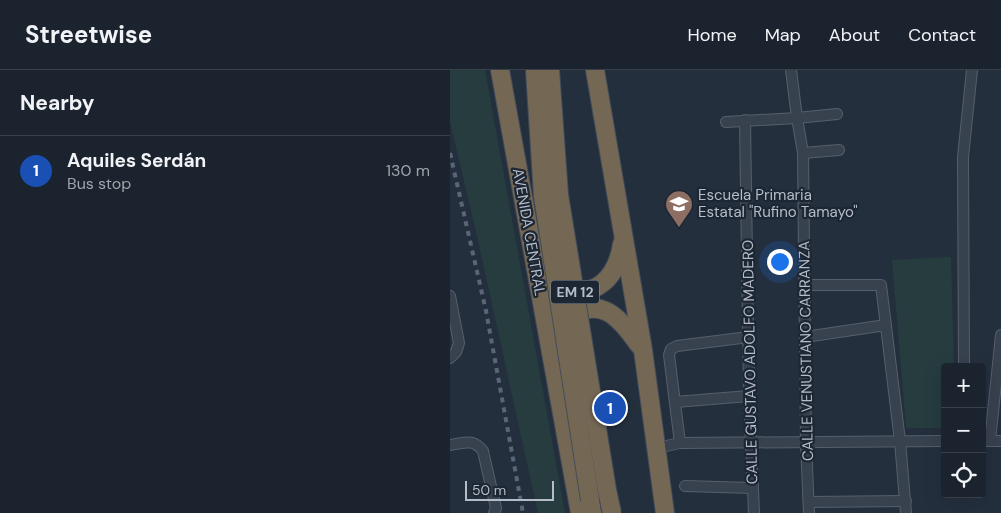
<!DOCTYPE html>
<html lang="en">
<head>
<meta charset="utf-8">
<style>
	:root { --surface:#1b232e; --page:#242b36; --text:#f1f3f6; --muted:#a0a4aa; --line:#39404a; --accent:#0b8043 }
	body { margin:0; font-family:"DM Sans",sans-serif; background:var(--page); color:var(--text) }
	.controls { position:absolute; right:15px; bottom:15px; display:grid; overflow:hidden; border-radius:5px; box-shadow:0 5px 20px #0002 }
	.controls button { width:45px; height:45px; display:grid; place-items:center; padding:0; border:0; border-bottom:1px solid var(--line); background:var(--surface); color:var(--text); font:25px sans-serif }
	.scale { position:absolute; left:15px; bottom:12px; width:89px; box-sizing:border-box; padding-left:5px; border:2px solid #b4bcc9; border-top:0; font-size:14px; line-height:18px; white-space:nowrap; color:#b4bcc9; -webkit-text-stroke:4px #1d2633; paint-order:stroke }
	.you { position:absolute; left:329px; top:191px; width:18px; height:18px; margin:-12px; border:4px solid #fff; border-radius:50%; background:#1a73e8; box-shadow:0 0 0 8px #1a73e833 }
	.badge { display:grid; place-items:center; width:32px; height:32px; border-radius:50%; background:var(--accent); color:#fff; font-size:16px; font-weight:700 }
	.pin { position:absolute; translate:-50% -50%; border:2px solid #fff; box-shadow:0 1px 5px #0006 }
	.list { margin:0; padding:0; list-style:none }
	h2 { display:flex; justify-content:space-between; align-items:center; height:65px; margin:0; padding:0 20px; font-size:21px }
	h2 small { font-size:16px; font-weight:400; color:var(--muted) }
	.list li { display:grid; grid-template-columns:32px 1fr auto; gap:15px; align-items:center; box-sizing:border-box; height:70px; padding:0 20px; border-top:1px solid var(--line) }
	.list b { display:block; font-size:19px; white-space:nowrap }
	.list p { margin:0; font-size:16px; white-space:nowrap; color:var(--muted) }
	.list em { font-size:16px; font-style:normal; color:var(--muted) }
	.icon { flex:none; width:28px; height:28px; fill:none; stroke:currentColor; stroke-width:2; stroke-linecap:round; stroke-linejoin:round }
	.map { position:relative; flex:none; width:551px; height:443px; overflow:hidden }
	header { display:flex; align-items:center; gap:30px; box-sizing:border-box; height:70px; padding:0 25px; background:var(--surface); border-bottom:1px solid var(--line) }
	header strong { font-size:24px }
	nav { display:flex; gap:28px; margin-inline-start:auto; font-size:18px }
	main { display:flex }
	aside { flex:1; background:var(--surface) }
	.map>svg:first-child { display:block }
</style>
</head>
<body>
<header>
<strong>Streetwise</strong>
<nav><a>Home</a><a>Map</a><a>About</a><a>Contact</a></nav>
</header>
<main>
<aside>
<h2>Nearby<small></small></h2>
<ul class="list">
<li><span class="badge" style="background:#1a4fb4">1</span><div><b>Aquiles Serdán</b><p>Bus stop</p></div><em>130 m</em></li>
</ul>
</aside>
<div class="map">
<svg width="551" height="443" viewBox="0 0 551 443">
	<rect width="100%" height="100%" fill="#242f3e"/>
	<!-- green -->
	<g fill="#263c3f">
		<path d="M0,0H35L115,443H88L27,166L0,52Z"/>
		<path d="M501,187L504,297H495V358H456L442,190Z"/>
	</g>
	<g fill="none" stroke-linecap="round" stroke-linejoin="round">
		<!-- street casing -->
		<g stroke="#565f6c" stroke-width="12">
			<g id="street">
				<path d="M341,0L347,48L353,83L356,373L359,443"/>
				<path d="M295,50L299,326L304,443"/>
				<path d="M276,52L347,48L387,44"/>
				<path d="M353,83L389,80"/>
				<path d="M354,215H431L450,371L456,443"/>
				<path d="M0,226L9,273L6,282L0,288"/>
				<path d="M355,267L436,255"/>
				<path d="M514,297L513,87L522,0"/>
				<path d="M225,332L299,326"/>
				<path d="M532,371H551"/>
				<path d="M540,371L551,265"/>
				<path d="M230,373L219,285L221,279L227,276L299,267"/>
				<path d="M0,375C15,373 23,368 33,381L46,438L44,443"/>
				<path d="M207,378L230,373L495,371"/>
				<path d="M235,416L302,418"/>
				<path d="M359,432L456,431"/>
			</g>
		</g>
		<!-- highway casing -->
		<g stroke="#434c59" stroke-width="20">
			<g id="highway">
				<path d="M50,0L130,443"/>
				<path d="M145,0L193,280L215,443"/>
				<path d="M111,218C146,230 167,207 172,174"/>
				<path d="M118,251C149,222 171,249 189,275"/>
				<path d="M140,430L142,443"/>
			</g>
		</g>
		<!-- street -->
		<use href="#street" stroke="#38414e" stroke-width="10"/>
		<!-- highway -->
		<use href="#highway" stroke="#746855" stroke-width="18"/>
		<!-- rail -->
		<path stroke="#5a6575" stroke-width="4" stroke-dasharray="5 5" stroke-linecap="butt" d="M0,83L36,241L73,443"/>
		<!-- highway-bridge casing -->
		<g stroke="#434c59" stroke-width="20" stroke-linecap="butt">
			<g id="highway-bridge">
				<path d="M85,0L93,126L140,430"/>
				<path d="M100,0L109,125L157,420L162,443"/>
			</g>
		</g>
		<!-- highway-bridge -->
		<use href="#highway-bridge" stroke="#746855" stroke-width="18"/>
	</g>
	<!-- icons -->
	<defs>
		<g id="school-pin" transform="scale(1.4375)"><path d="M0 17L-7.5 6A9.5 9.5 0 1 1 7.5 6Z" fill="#8d6e63" stroke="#1d2633"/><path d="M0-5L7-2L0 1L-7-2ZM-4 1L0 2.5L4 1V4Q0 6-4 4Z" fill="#fff"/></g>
	</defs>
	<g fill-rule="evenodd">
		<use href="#school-pin" x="229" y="134"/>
	</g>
	<g text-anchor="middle" stroke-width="4.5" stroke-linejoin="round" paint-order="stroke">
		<!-- shield labels -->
		<rect fill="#1d2633" stroke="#878f9c" stroke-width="1" x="101" y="210.5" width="48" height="23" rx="4"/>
		<g font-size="14" font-weight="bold" fill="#b4bcc9">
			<text x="125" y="227">EM 12</text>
		</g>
		<!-- poi labels -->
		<g font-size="15" fill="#b4bcc9" stroke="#1d2633" text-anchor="start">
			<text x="248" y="130">Escuela Primaria<tspan x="248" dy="17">Estatal "Rufino Tamayo"</tspan></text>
		</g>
		<!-- street labels -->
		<g font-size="15" fill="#b4bcc9" stroke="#1d2633">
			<text transform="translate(79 162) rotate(80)" y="5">AVENIDA CENTRAL</text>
			<text transform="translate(356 281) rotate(-91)" y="5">CALLE VENUSTIANO CARRANZA</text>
			<text transform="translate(300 292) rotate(-91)" y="5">CALLE GUSTAVO ADOLFO MADERO</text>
		</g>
	</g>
</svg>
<div class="controls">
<button>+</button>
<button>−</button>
<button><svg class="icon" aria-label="locate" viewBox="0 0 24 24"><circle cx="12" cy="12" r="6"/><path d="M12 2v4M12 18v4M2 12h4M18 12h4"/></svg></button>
</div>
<div class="scale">50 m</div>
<div class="you"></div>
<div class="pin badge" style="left:160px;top:338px;background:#1a4fb4">1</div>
</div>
</main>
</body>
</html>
